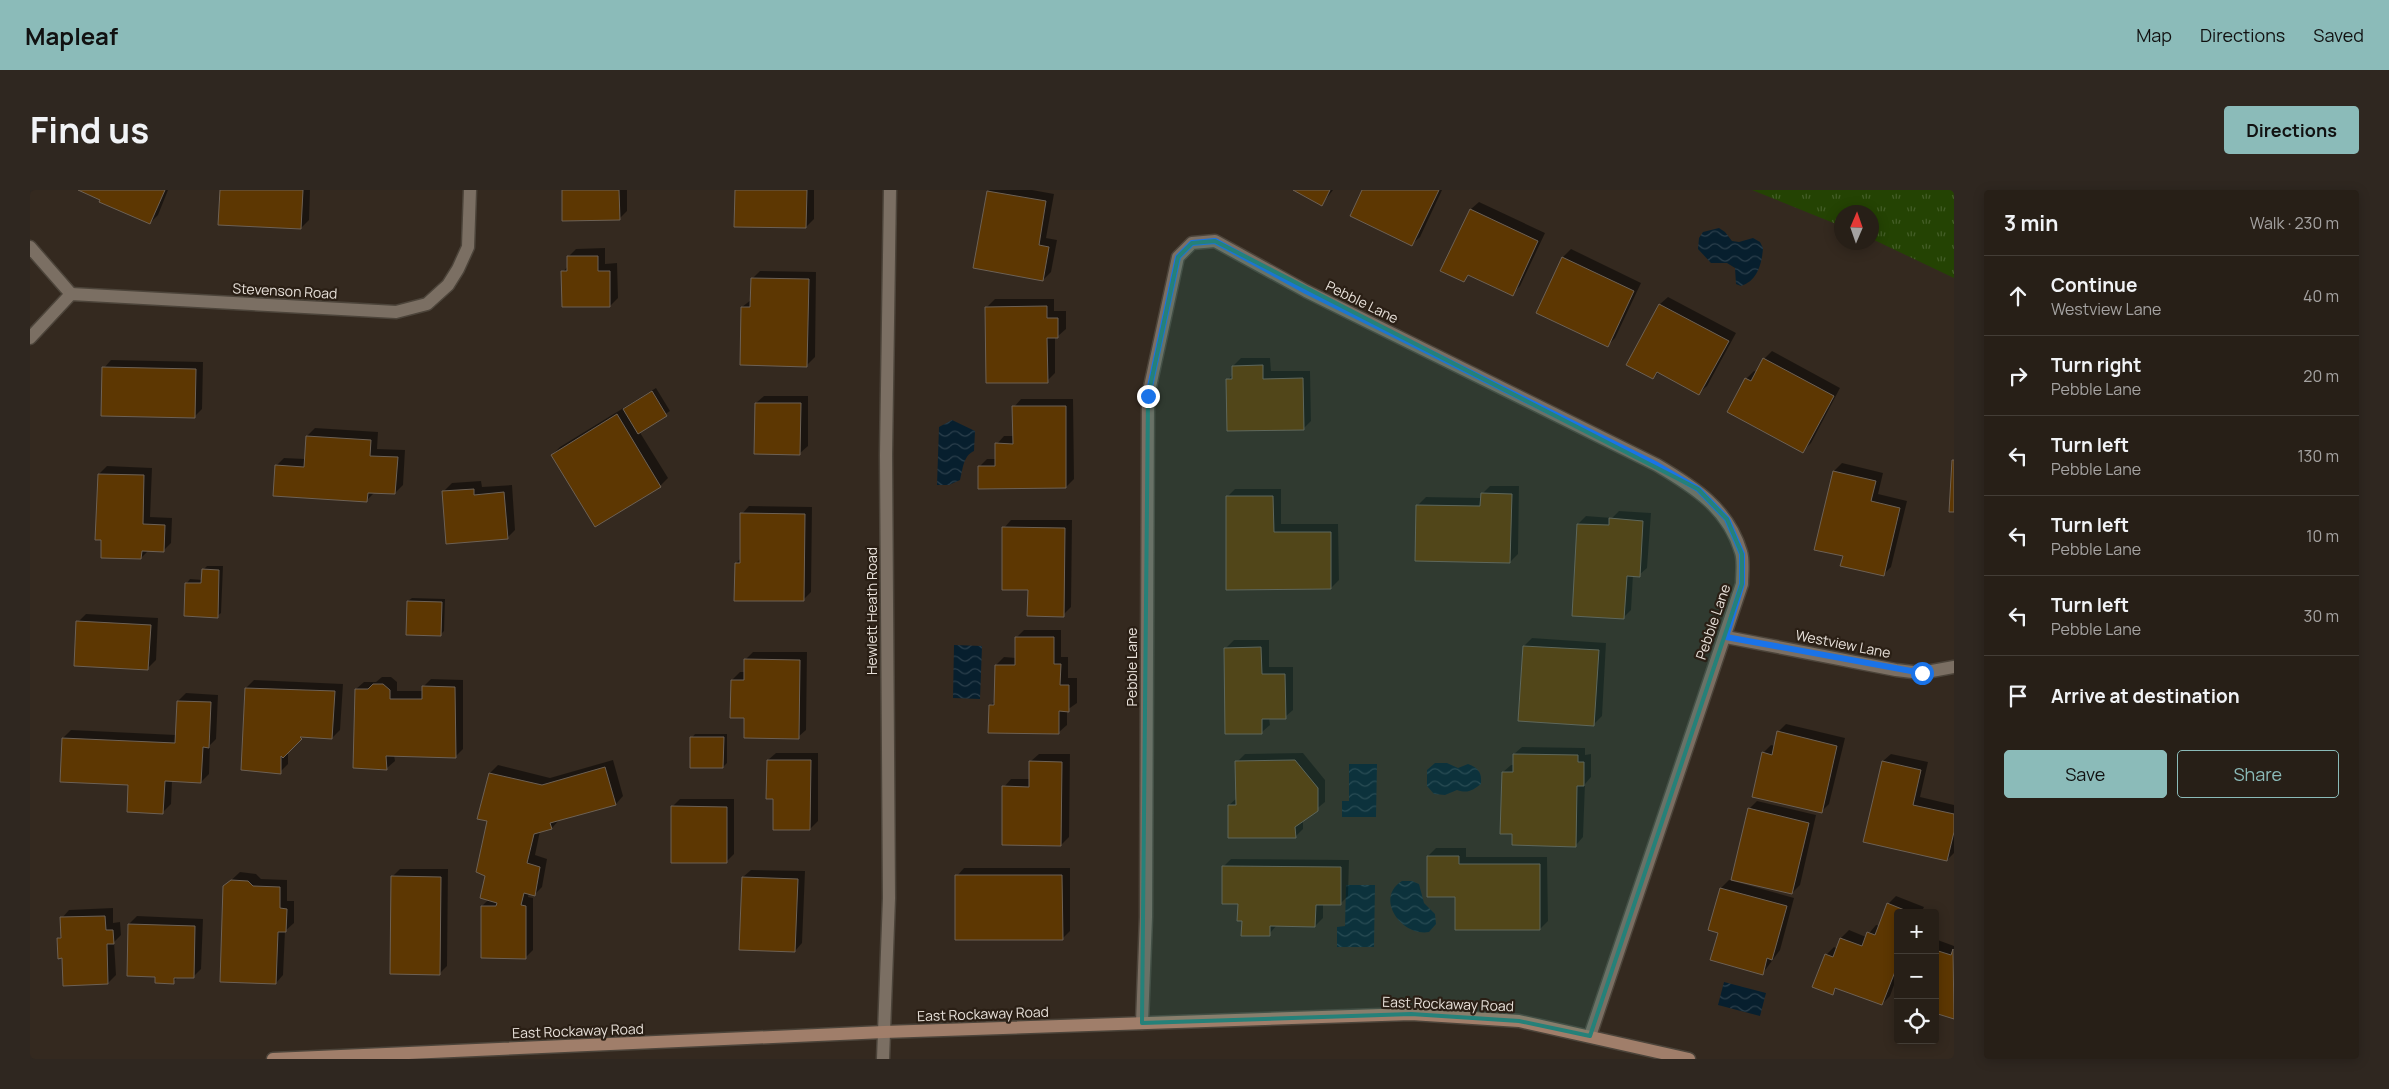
<!DOCTYPE html>
<html lang="en">
<head>
<meta charset="utf-8">
<style>
	:root { --surface:#271f17; --page:#2f2720; --text:#f1f3f6; --muted:#a4a2a1; --line:#433d36; --accent:#8bbbb9 }
	body { margin:0; font-family:Manrope,sans-serif; background:var(--page); color:var(--text) }
	.controls { position:absolute; right:15px; bottom:15px; display:grid; overflow:hidden; border-radius:5px; box-shadow:0 2px 12px #0003 }
	.controls button { width:45px; height:45px; display:grid; place-items:center; padding:0; border:0; border-bottom:1px solid var(--line); background:var(--surface); color:var(--text); font:25px sans-serif }
	.compass { position:absolute; left:1804px; top:15px; width:45px; height:45px; border-radius:50%; background:var(--surface); box-shadow:0 2px 12px #0003; rotate:2deg }
	.stop { position:absolute; width:15px; height:15px; margin:-11px; border:4px solid #1a73e8; border-radius:50%; background:#fff }
	.stop.end { background:#1a73e8; border-color:#fff; box-shadow:0 1px 5px #0008 }
	.list { margin:0; padding:0; list-style:none }
	h2 { display:flex; justify-content:space-between; align-items:center; height:65px; margin:0; padding:0 20px; font-size:21px }
	h2 small { font-size:16px; font-weight:400; color:var(--muted) }
	.list li { display:grid; grid-template-columns:32px 1fr auto; gap:15px; align-items:center; box-sizing:border-box; height:80px; padding:0 20px; border-top:1px solid var(--line) }
	.list b { display:block; font-size:19px; white-space:nowrap }
	.list p { margin:0; font-size:16px; white-space:nowrap; color:var(--muted) }
	.list em { font-size:16px; font-style:normal; color:var(--muted) }
	.actions { display:flex; gap:10px; padding:15px 20px }
	.actions a { flex:1; padding:11px 0; border:1px solid var(--accent); border-radius:5px; text-align:center; font-size:18px; color:var(--accent) }
	.actions .main { background:var(--accent); color:#111 }
	.icon { flex:none; width:28px; height:28px; fill:none; stroke:currentColor; stroke-width:2; stroke-linecap:round; stroke-linejoin:round }
	.map { position:relative; flex:none; width:1924px; height:869px; overflow:hidden; border-radius:5px }
	header { display:flex; align-items:center; gap:30px; box-sizing:border-box; height:70px; padding:0 25px; background:var(--accent); color:#111 }
	header strong { font-size:24px }
	nav { display:flex; gap:28px; margin-inline-start:auto; font-size:18px }
	.intro { display:flex; align-items:center; justify-content:space-between; box-sizing:border-box; height:120px; padding:0 30px }
	h1 { margin:0; font-size:35px }
	.button { padding:12px 22px; border-radius:5px; background:var(--accent); color:#111; font-size:18px; font-weight:700 }
	main { display:flex; gap:30px; padding:0 30px }
	aside { flex:1; background:var(--surface); border-radius:5px; box-shadow:0 2px 12px #0003 }
	.map>svg:first-child { display:block }
</style>
</head>
<body>
<header>
<strong>Mapleaf</strong>
<nav><a>Map</a><a>Directions</a><a>Saved</a></nav>
</header>
<div class="intro"><h1>Find us</h1><a class="button">Directions</a></div>
<main>
<div class="map">
<svg width="1924" height="869" viewBox="0 0 1924 869">
	<defs>
		<pattern id="park-tufts" width="24" height="20" patternUnits="userSpaceOnUse" patternTransform="scale(1.25)"><rect width="24" height="20" fill="#244303"/><path d="M3 7l-1-3M5 7V3M7 7l1-3M15 17l-1-3M17 17v-4M19 17l1-3" fill="none" stroke="#445e27"/></pattern>
		<pattern id="water-waves" width="16" height="10" patternUnits="userSpaceOnUse" patternTransform="scale(1.25)"><rect width="16" height="10" fill="#071f2e"/><path d="M0 5q4-4 8 0t8 0" fill="none" stroke="#2b3f4c"/></pattern>
	</defs>
	<rect width="100%" height="100%" fill="#34291f"/>
	<!-- park -->
	<path fill="url(#park-tufts)" d="M1722,0H1924V88L1842,49V22H1812L1811,36Z"/>
	<!-- water -->
	<g fill="url(#water-waves)">
		<path d="M1689,38L1695,42L1702,51L1709,52L1723,48L1730,52L1733,58C1732,74 1727,91 1711,96L1706,94L1705,78L1697,73H1681L1668,59L1669,48L1673,42Z"/>
		<path d="M922,230L945,241L944,261C933,266 933,279 930,290L919,295H907L909,237Z"/>
		<path d="M924,455L952,456L950,509L923,508Z"/>
		<path d="M1405,573H1417L1428,578L1438,574C1449,578 1452,583 1451,594C1443,600 1438,604 1427,600L1415,605L1404,604L1397,596V580Z"/>
		<path d="M1319,574H1347L1346,627H1312V611H1319Z"/>
		<path d="M1372,691H1382L1389,694L1394,713L1405,724L1406,734L1399,742C1372,747 1344,708 1372,691Z"/>
		<path d="M1316,695H1345L1344,757H1307V737L1315,736Z"/>
		<path d="M1694,792L1736,803L1730,826L1688,815Z"/>
	</g>
	<!-- shadow -->
	<g fill="#0007">
		<path d="M51,0H138L128,25L120,33Z"/>
		<path d="M191,0H280L279,30L271,38Z"/>
		<path d="M533,0H597V21L589,29Z"/>
		<path d="M706,0H784V29L776,37Z"/>
		<path d="M960,0H1002L1024,4L1016,48L1027,50L1021,82L1013,90L958,1Z"/>
		<path d="M1264,0H1303L1292,14Z"/>
		<path d="M1334,0H1412L1390,47L1382,54Z"/>
		<path d="M1449,12L1515,43L1490,96L1482,104L1440,84L1434,91L1412,80L1441,19Z"/>
		<path d="M575,58V74L587,73L588,108L580,116L533,82L538,76V67L546,59Z"/>
		<path d="M1541,59L1611,93L1585,148L1577,156L1507,123L1533,67Z"/>
		<path d="M730,81L786,82L785,167L777,175L712,117L721,110L722,89Z"/>
		<path d="M1638,107L1706,143L1677,196L1669,203L1629,182L1623,188L1598,174L1630,114Z"/>
		<path d="M965,109H1024V121H1036V139L1028,146H1025V183L1017,191L957,117Z"/>
		<path d="M1742,161L1810,198L1781,253L1773,261L1716,189L1724,181L1727,182L1734,169Z"/>
		<path d="M1211,168H1240L1241,181H1280L1281,231L1273,239L1198,190L1203,184V176Z"/>
		<path d="M81,170L173,172L172,219L164,227L74,178Z"/>
		<path d="M626,198L640,221L609,241L638,288L630,296L522,265L530,257Z"/>
		<path d="M734,206H778V256L770,263L726,213Z"/>
		<path d="M991,209H1043L1044,289L1036,297L949,277L957,269H967V254L974,246H984V217Z"/>
		<path d="M285,238L348,242L347,259L375,260L373,295L365,303L345,302L337,310L246,276L254,268L275,269L277,246Z"/>
		<path d="M1812,273L1853,283L1848,304L1877,311L1861,377L1853,385L1814,366L1786,359L1804,281Z"/>
		<path d="M77,276L122,278L120,327L142,328L141,353L133,361L119,360L111,368L69,284Z"/>
		<path d="M451,291L452,297L482,295L485,340L477,348L414,301L422,293Z"/>
		<path d="M1460,296H1489L1488,364L1480,372L1388,315L1396,307L1452,308V304Z"/>
		<path d="M1205,299H1251V334H1308L1309,390L1301,398L1197,307Z"/>
		<path d="M719,316L782,317L781,402L773,410L706,373L711,368L712,324Z"/>
		<path d="M1589,321L1621,323L1617,378L1609,385H1603L1601,420L1593,428L1548,334L1556,326L1582,328Z"/>
		<path d="M981,330H1042L1041,417L1033,425L999,399L974,338Z"/>
		<path d="M177,376H193L191,423L187,426L157,393L160,389L173,390V380Z"/>
		<path d="M382,408L415,409L414,441L410,445L378,411Z"/>
		<path d="M56,424L128,428L126,470L118,478L48,432Z"/>
		<path d="M994,440H1031V467H1038V488H1047V513L1037,520V535L1029,542L960,516L966,510V475L974,467L986,468V448Z"/>
		<path d="M1502,448L1576,453L1572,526L1564,534L1494,456Z"/>
		<path d="M1204,450H1239V477H1263V520L1255,527L1239,528L1240,535L1232,542L1196,458Z"/>
		<path d="M723,462H777L776,540L768,547L702,490L710,482H715L716,469Z"/>
		<path d="M352,487H361L367,492V501H393V497L401,489L433,490V559L425,567L364,565L365,571L357,578L326,499L334,492H346Z"/>
		<path d="M224,490L313,494L310,540L302,548L274,546L258,561V574L250,582L216,498Z"/>
		<path d="M156,503L188,505L186,549L180,555L179,584L171,592L142,591L141,614L133,622L99,594L31,590L33,548L41,540L146,545L148,511Z"/>
		<path d="M1756,534L1815,548L1799,614L1791,622L1733,563L1741,555L1745,556L1748,542Z"/>
		<path d="M665,544H697V573L693,577L662,548Z"/>
		<path d="M1492,557L1555,558V565L1561,564V587L1555,594L1553,647L1546,655L1483,643L1473,582L1481,575H1484V564Z"/>
		<path d="M746,563H788V631L780,639L744,608L738,570Z"/>
		<path d="M1273,563L1295,590V612L1273,630V639L1265,647L1199,615L1207,608V572L1215,564Z"/>
		<path d="M1009,564H1040L1039,647L1031,655L974,597L981,589H1000L1001,571Z"/>
		<path d="M1861,564L1898,572L1890,607L1924,615V663L1917,670L1853,571Z"/>
		<path d="M583,570L593,606L586,614L529,630L522,638L510,641L505,665L517,669L512,697L504,705L499,703L498,707L503,708V760L495,768L452,716L459,709L456,685L458,630L448,628L460,583L468,575L520,588Z"/>
		<path d="M650,609H704V664L696,672L642,617Z"/>
		<path d="M1727,611L1786,625L1770,695L1762,703L1719,619Z"/>
		<path d="M1406,658H1436V667H1517L1518,731L1510,739L1426,706L1398,666Z"/>
		<path d="M1201,669L1319,670L1318,706L1310,714L1293,713V728L1285,736L1247,735L1239,744L1213,730L1209,713L1193,677Z"/>
		<path d="M934,678H1040V741L1032,749L927,686Z"/>
		<path d="M370,679H418L417,776L409,784L362,687Z"/>
		<path d="M721,680L775,681L772,753L765,761L713,687Z"/>
		<path d="M210,682L226,684L231,689L257,690V711H264V733L255,741L253,785L246,793L194,697Z"/>
		<path d="M1699,690L1764,708L1750,760L1733,783L1689,742L1691,698Z"/>
		<path d="M1866,706L1894,717L1891,723H1868V784L1860,806L1852,814L1808,797L1802,803L1796,765L1804,757L1807,759L1811,748L1819,740L1836,747L1846,735L1850,736L1858,714Z"/>
		<path d="M83,718V733L90,732L91,745L84,752L86,785L78,793L33,767L28,749L32,745V728L39,720Z"/>
		<path d="M107,726L173,729L171,779L163,787L149,786L143,792L127,786L99,734Z"/>
		<path d="M1905,749L1924,756V828L1911,823L1905,828Z"/>
	</g>
	<!-- building -->
	<g fill="#5d3702" stroke="#6d6155">
		<path d="M48,0H135L120,34L69,12L70,10Z"/>
		<path d="M190,0H273L271,39L188,35Z"/>
		<path d="M532,0H589L590,30L532,31Z"/>
		<path d="M705,0H777L776,38L704,37Z"/>
		<path d="M1263,0H1300L1292,16Z"/>
		<path d="M1332,0H1409L1382,56L1320,26Z"/>
		<path d="M957,1L1016,11L1009,55L1019,57L1013,91L943,78Z"/>
		<path d="M1440,19L1508,51L1483,106L1438,85L1434,92L1410,81Z"/>
		<path d="M537,66H568V81H580V117H532L531,81H537Z"/>
		<path d="M1532,67L1604,101L1578,157L1506,123Z"/>
		<path d="M721,88L779,89L777,177L710,175L711,117H720Z"/>
		<path d="M1629,114L1699,151L1669,205L1627,182L1623,189L1596,175Z"/>
		<path d="M1017,116V128H1028V148H1017L1018,193H956L955,117Z"/>
		<path d="M1733,168L1804,206L1773,263L1697,222L1715,188L1721,191Z"/>
		<path d="M1233,175V189L1273,188L1274,240L1197,241L1196,189H1202V176Z"/>
		<path d="M72,177L166,179L165,228L71,226Z"/>
		<path d="M622,201L637,226L608,244L593,219Z"/>
		<path d="M725,213H771L770,265L724,264Z"/>
		<path d="M982,216H1036V298L948,299V276H965V253L983,254Z"/>
		<path d="M587,224L631,297L565,337L521,265Z"/>
		<path d="M276,246L341,250L340,266L368,267L365,304L338,303L337,312L243,306L245,275L274,277Z"/>
		<path d="M1922,270H1924V322H1919Z"/>
		<path d="M1803,281L1846,291L1841,311L1870,318L1854,386L1810,376L1813,366L1784,360Z"/>
		<path d="M68,284L114,285L113,334L135,335L134,362L112,361L111,369L71,368V350H65Z"/>
		<path d="M444,299V305L474,302L478,349L416,354L412,301Z"/>
		<path d="M1451,303L1482,304L1480,373L1385,371L1386,315L1450,316Z"/>
		<path d="M1196,306H1243L1244,342H1301V399L1196,400Z"/>
		<path d="M710,323L775,324L774,411H704L705,373H710Z"/>
		<path d="M1579,328L1613,331L1610,387L1597,386L1594,429L1542,426L1547,334L1579,335Z"/>
		<path d="M972,337L1035,338L1034,427L997,426L998,400H972Z"/>
		<path d="M172,379L189,380L188,428L154,426L155,393H171Z"/>
		<path d="M377,411L412,412L411,446L376,445Z"/>
		<path d="M46,431L121,435L118,480L44,476Z"/>
		<path d="M985,447H1024V474H1031L1030,495H1039V522L1029,521V544L958,543L959,515H964L965,475H985Z"/>
		<path d="M1493,456L1569,460L1564,536L1488,531Z"/>
		<path d="M1231,457L1232,484H1255L1256,529H1232V544H1195L1194,458Z"/>
		<path d="M714,469L770,470L769,549L714,548V528H700L701,490H714Z"/>
		<path d="M343,494H353L360,500V509H392V496L425,497L426,568L356,566L357,580L323,578L325,499H338Z"/>
		<path d="M215,498L305,501L302,549L270,547L272,549L253,568L251,566V584L211,580Z"/>
		<path d="M147,511L181,512L179,558L173,557L171,593L135,591L133,624L97,622L98,595L30,592L32,548L145,553Z"/>
		<path d="M1747,541L1807,556L1792,623L1722,607L1732,562L1742,565Z"/>
		<path d="M660,547H694L693,578H660Z"/>
		<path d="M1483,564L1548,565V572H1554V596H1547L1546,657L1482,655V644H1470L1472,582H1483Z"/>
		<path d="M737,570H781L780,640H743V609H736Z"/>
		<path d="M1265,570L1288,598V621L1265,637L1266,648H1198V615H1206L1205,571Z"/>
		<path d="M999,571L1032,572L1031,656L972,655V596L999,597Z"/>
		<path d="M1852,571L1891,580L1883,615L1924,624V642L1917,671L1833,652Z"/>
		<path d="M575,577L586,615L520,633L522,639L504,644L497,673L510,677L505,706L494,703L491,715L496,716V769L451,768V716H466L467,713L450,708L455,686L446,682L457,631L447,629L459,583L512,595Z"/>
		<path d="M641,616L697,617V673H641Z"/>
		<path d="M1718,618L1779,633L1762,704L1701,690Z"/>
		<path d="M1397,666H1429V674H1510V740H1425V707H1397Z"/>
		<path d="M1192,676L1311,677V715H1286L1285,737L1240,736V746H1211L1212,731H1207L1208,714H1192Z"/>
		<path d="M925,685H1032L1033,750H925Z"/>
		<path d="M361,686L411,687L410,785L360,784Z"/>
		<path d="M712,687L768,689L765,762L709,760Z"/>
		<path d="M201,690L218,691L223,696L250,697V718L257,719L256,742H248L246,794L190,792L193,696Z"/>
		<path d="M1690,698L1757,716L1742,770L1737,768L1733,785L1680,770L1688,743L1678,740Z"/>
		<path d="M1857,713L1882,723H1868V774L1852,815L1805,798L1803,805L1782,797L1795,764L1803,767L1810,748L1832,756L1837,742L1845,745Z"/>
		<path d="M75,726L76,740H83L84,754H77L78,794L33,796L32,768L28,769L27,748H31L30,727Z"/>
		<path d="M98,734L165,736L164,788H144V794L125,793V787L97,786Z"/>
		<path d="M1923,759L1924,829L1908,824L1906,830L1905,760L1921,765Z"/>
	</g>
	<g fill="none" stroke-linecap="round" stroke-linejoin="round">
		<!-- street casing -->
		<g stroke="#4c443a" stroke-width="15">
			<g id="street">
				<path d="M0,57L41,104"/>
				<path d="M0,148L41,104L366,122L397,114L418,95L428,79L438,57L440,0"/>
				<path d="M1696,447L1866,480L1891,483L1924,477"/>
				<path d="M1112,833L1116,727L1118,206L1148,67L1162,53L1185,51L1276,101L1627,275C1664,297 1698,318 1711,362C1714,371 1712,384 1712,394L1560,846"/>
				<path d="M853,869L859,708L856,265L860,0"/>
			</g>
		</g>
		<!-- secondary casing -->
		<g stroke="#4c443a" stroke-width="15">
			<path id="secondary" d="M243,869L854,842L1381,824L1489,831L1659,869"/>
		</g>
		<!-- street -->
		<use href="#street" stroke="#7b6f63" stroke-width="12"/>
		<!-- secondary -->
		<use href="#secondary" stroke="#a07e6a" stroke-width="12"/>
	</g>
	<g fill="none" stroke-linecap="round" stroke-linejoin="round">
		<!-- route -->
		<path stroke="#1a73e8" stroke-width="6" d="M1118,206L1148,67L1162,53L1185,51L1276,101L1627,275L1668,299L1697,329L1712,364V394L1696,447L1892,483"/>
	</g>
	<!-- marked area -->
	<path fill="#258179" fill-opacity="0.2" stroke="#258179" stroke-width="4" stroke-linejoin="round" d="M1185,51L1668,299L1697,329L1712,364V394L1560,846L1489,831L1381,824L1112,833L1118,206L1148,67L1162,53Z"/>
	<g text-anchor="middle" stroke-width="4.5" stroke-linejoin="round" paint-order="stroke">
		<!-- street labels -->
		<g font-size="14" fill="#e8e1da" stroke="#2a1f15">
			<text transform="translate(255 101) rotate(3)" y="5">Stevenson Road</text>
			<text transform="translate(1332 112) rotate(26)" y="5">Pebble Lane</text>
			<text transform="translate(842 421) rotate(-90)" y="5">Hewlett Heath Road</text>
			<text transform="translate(1683 432) rotate(-71)" y="5">Pebble Lane</text>
			<text transform="translate(1813 454) rotate(11)" y="5">Westview Lane</text>
			<text transform="translate(1102 477) rotate(-90)" y="5">Pebble Lane</text>
			<text transform="translate(1418 814) rotate(2)" y="5">East Rockaway Road</text>
			<text transform="translate(953 824) rotate(-2)" y="5">East Rockaway Road</text>
			<text transform="translate(548 841) rotate(-2)" y="5">East Rockaway Road</text>
		</g>
	</g>
</svg>
<div class="controls">
<button>+</button>
<button>−</button>
<button><svg class="icon" aria-label="locate" viewBox="0 0 24 24"><circle cx="12" cy="12" r="6"/><path d="M12 2v4M12 18v4M2 12h4M18 12h4"/></svg></button>
</div>
<svg class="compass" viewBox="-18 -18 36 36"><path d="M0-13l5 13h-10z" fill="#e53935"/><path d="M0 13l5-13h-10z" fill="#a4a2a1"/></svg>
<div class="stop" style="left:1892px;top:483px"></div>
<div class="stop end" style="left:1118px;top:206px"></div>
</div>
<aside>
<h2>3 min<small>Walk · 230 m</small></h2>
<ul class="list">
<li><svg class="icon" aria-label="ahead" viewBox="0 0 24 24"><path d="M12 20V5M6 11l6-6 6 6"/></svg><div><b>Continue</b><p>Westview Lane</p></div><em>40 m</em></li>
<li><svg class="icon" aria-label="right" viewBox="0 0 24 24"><path d="M7 20v-9h11M14 6l5 5-5 5"/></svg><div><b>Turn right</b><p>Pebble Lane</p></div><em>20 m</em></li>
<li><svg class="icon" aria-label="left" viewBox="0 0 24 24"><path d="M17 20v-9H6M10 6l-5 5 5 5"/></svg><div><b>Turn left</b><p>Pebble Lane</p></div><em>130 m</em></li>
<li><svg class="icon" aria-label="left" viewBox="0 0 24 24"><path d="M17 20v-9H6M10 6l-5 5 5 5"/></svg><div><b>Turn left</b><p>Pebble Lane</p></div><em>10 m</em></li>
<li><svg class="icon" aria-label="left" viewBox="0 0 24 24"><path d="M17 20v-9H6M10 6l-5 5 5 5"/></svg><div><b>Turn left</b><p>Pebble Lane</p></div><em>30 m</em></li>
<li><svg class="icon" aria-label="arrive" viewBox="0 0 24 24"><path d="M6 21V4h12l-3 4 3 4H6"/></svg><div><b>Arrive at destination</b></div></li>
</ul>
<div class="actions"><a class="main">Save</a><a>Share</a></div>
</aside>
</main>
</body>
</html>
